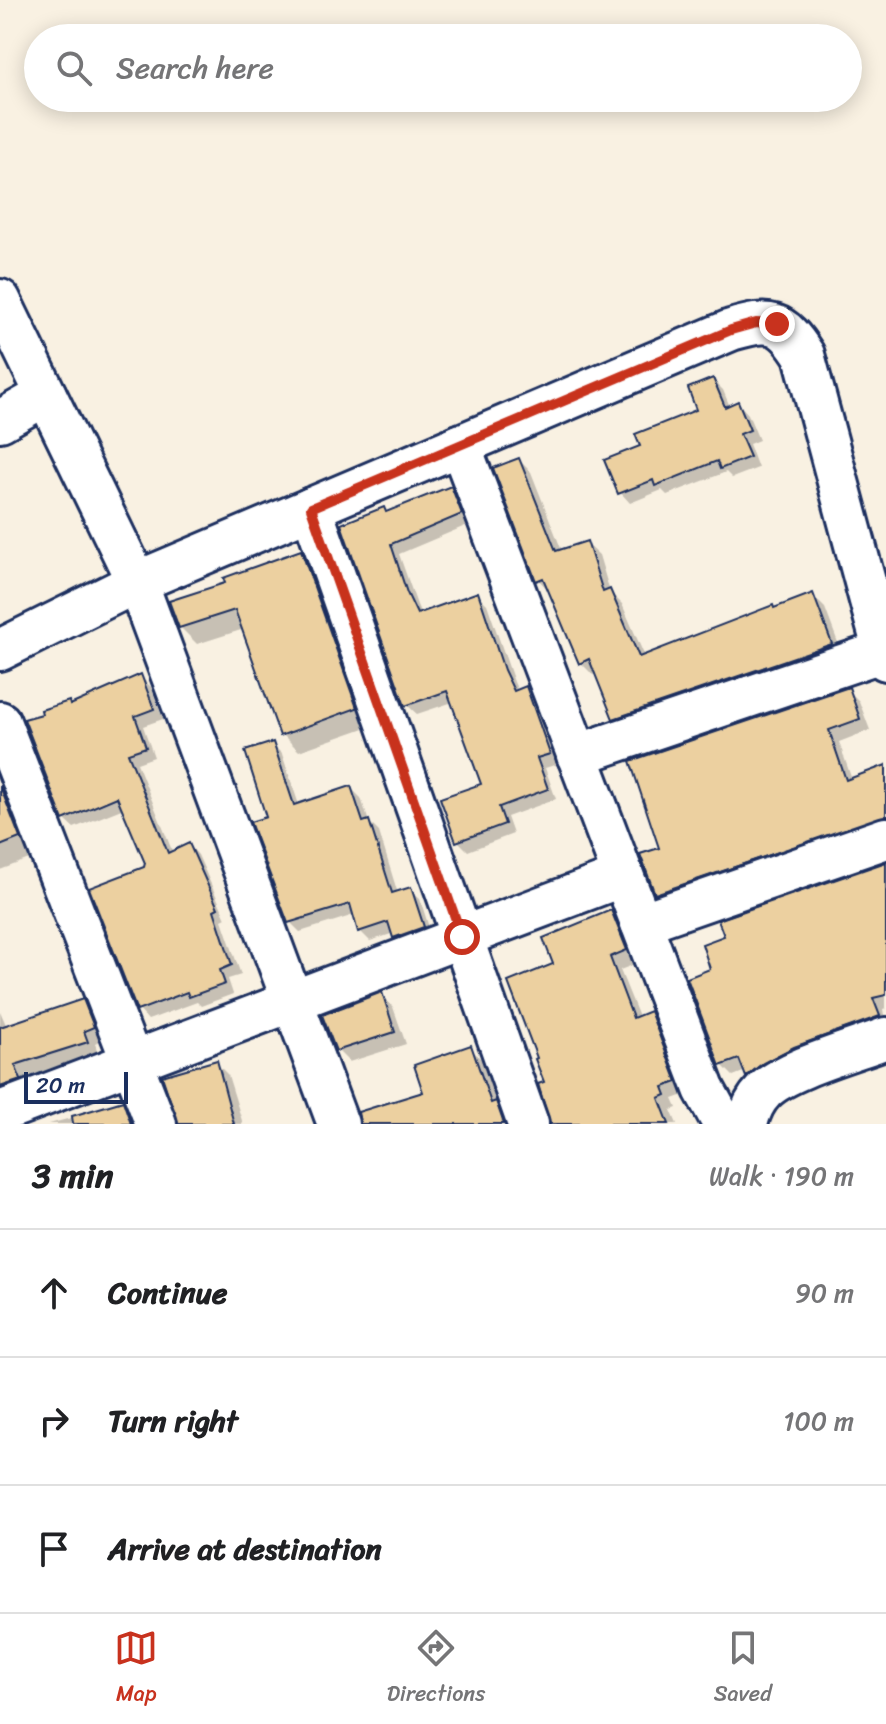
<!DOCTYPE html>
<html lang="en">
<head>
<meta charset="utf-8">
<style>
	:root { --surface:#fff; --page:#f6f6f6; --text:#202124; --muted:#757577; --line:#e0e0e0; --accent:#c8321e }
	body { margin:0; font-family:Sriracha,sans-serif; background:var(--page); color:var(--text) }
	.scale { position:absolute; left:24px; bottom:20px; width:104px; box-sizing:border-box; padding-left:8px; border:4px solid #1b2f5e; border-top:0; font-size:22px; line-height:28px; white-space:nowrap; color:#1b2f5e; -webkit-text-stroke:6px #fff; paint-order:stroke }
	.stop { position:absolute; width:24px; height:24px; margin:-18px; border:6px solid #c8321e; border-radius:50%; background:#fff }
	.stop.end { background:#c8321e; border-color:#fff; box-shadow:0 2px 8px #0008 }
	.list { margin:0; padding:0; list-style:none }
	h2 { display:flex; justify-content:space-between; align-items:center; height:104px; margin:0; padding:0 32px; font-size:34px }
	h2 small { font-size:26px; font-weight:400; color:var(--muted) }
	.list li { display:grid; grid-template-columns:52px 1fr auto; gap:24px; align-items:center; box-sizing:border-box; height:128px; padding:0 32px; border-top:2px solid var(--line) }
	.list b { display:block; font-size:30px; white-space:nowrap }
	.list em { font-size:26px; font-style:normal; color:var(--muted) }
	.icon { flex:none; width:44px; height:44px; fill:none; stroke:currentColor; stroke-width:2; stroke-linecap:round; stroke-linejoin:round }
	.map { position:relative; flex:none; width:886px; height:1124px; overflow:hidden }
	.search { position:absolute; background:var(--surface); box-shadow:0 4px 20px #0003; left:24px; right:24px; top:24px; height:88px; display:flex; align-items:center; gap:20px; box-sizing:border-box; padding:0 28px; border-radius:44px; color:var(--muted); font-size:30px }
	.sheet { height:488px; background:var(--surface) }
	nav { display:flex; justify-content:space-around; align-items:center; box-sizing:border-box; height:112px; border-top:2px solid var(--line); background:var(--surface); font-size:22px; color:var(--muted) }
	nav a { display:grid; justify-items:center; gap:4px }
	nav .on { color:var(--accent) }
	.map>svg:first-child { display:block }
</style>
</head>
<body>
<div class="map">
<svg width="886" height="1124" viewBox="0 0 886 1124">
	<rect width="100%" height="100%" fill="#f9f1e2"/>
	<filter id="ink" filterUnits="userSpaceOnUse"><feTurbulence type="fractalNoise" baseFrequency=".0125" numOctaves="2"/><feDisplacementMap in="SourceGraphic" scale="16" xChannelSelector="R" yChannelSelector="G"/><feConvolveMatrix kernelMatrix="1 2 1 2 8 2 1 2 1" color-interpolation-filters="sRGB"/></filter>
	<g filter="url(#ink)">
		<!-- shadow -->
		<g fill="#0003">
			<path d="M713,380L723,390L730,407L738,403L748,414L759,440L749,444L758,468L732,478L726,472L667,495L662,490L630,503L620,492L642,448L699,411Z"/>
			<path d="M519,460L531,472L562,551L586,543L599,555L610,592L622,604L645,657L813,596L825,608L843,656L626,730L614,718L597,673L593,675L581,663L551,593L538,579Z"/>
			<path d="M450,488L460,498L470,524L399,554L417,605L421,614L477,594L487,604L514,682L518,691L525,689L535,698L558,764L545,768L556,799L507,817L513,834L468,851L458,841L443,799L484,785L453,702L417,714L407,705L384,510L388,514Z"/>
			<path d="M301,552L318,569L373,725L299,751L282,734L244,629L197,644L180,627L227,585Z"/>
			<path d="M141,677L151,687L163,719L143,726L154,757L137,763L173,853L189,845L198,855L226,918L222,920L241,975L228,979L233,994L201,1006L197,1002L148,1020L139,1010L147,863L124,808L74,828L64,819L69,703L72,706Z"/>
			<path d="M848,690L859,701L870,730L839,742L852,780L886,767V828L668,904L656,893L661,849Z"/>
			<path d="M272,744L282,754L299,805L351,788L361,798L369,822L379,832L398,894L410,890L420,899L432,937L405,947L394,933L370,941L360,931L354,915L300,932L290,922L268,818Z"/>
			<path d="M0,761L37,856L0,870Z"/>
			<path d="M886,869V1008L883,1009L886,1028L758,1087L746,1071L733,1076L722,1065L713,970Z"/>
			<path d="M611,912L623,924L638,963L620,970L639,1017L649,1013L661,1025L687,1094L673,1099L677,1108L671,1110L677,1124H552L546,1083L556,966Z"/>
			<path d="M381,995L393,1007L406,1044L349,1062L337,1050Z"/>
			<path d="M82,1001L94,1013L104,1039L95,1043L98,1054L26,1077L31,1091L0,1105V1011L7,1027Z"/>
			<path d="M470,1048L482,1060L499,1108L507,1116L510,1124H362L425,1093Z"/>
			<path d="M216,1063L228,1075L243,1124H180Z"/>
			<path d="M122,1104L134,1116L137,1124H49Z"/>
		</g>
		<!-- building -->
		<g fill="#ecd0a0" stroke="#1b2f5e" stroke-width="2">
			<path d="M713,378L725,407L738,401L750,430L740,434L750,457L720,469L717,461L655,486L653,480L618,494L604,460L640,446L635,434L696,410L688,388Z"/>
			<path d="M519,458L556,551L587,541L603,592L610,589L639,657L773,605L774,608L813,593L832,644L613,719L589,659L579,664L543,578L536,581L493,468Z"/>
			<path d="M451,486L462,514L391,544L407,593L417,614L478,592L504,670L514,691L526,686L550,754L537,758L548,789L499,807L505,824L456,842L440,798L481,784L447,691L405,706L341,524L384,507L386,512Z"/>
			<path d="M301,550L357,708L280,736L235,610L179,628L169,601L225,583L223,578Z"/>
			<path d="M141,674L154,709L135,716L146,747L128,753L168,853L189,843L218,908L214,910L232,965L220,970L225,984L189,997L187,992L137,1011L89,888L144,867L145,863L117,797L63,820L24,719L42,714L41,710L69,701L70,705Z"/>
			<path d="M849,687L860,719L829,730L846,780L886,765V816L655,894L640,854L659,848L630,761Z"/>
			<path d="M273,742L294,805L351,786L363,822L369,820L392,893L411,887L424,927L393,938L388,922L358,932L350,904L288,923L250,822L266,817L245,751Z"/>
			<path d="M0,786L20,838L0,846Z"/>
			<path d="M886,862V995L873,998L880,1016L794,1047L763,1063L746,1077L739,1059L720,1066L687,978L710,969L702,944L724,936L718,920Z"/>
			<path d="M611,910L627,950L610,957L633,1018L650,1011L677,1082L663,1087L666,1095L659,1098L669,1124H550L538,1084L544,1082L535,1059L537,1058L508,982L553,964L543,938Z"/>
			<path d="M382,992L395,1032L336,1051L322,1015Z"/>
			<path d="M83,999L94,1027L84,1031L88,1042L15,1065L21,1080L0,1087V1027Z"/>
			<path d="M471,1045L491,1103L496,1101L504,1124H360L358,1112L423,1092L414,1065Z"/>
			<path d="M217,1060L234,1124H178L162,1076Z"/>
			<path d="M123,1101L131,1124H73L72,1116Z"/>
		</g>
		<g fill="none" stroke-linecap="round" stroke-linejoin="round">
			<!-- street casing -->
			<g stroke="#1b2f5e" stroke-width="46">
				<g id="street">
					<path d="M0,300L137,582L338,1124"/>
					<path d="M0,421L46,395"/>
					<path d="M460,445L704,1089L720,1118L729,1124"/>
					<path d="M311,508L528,1124"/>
					<path d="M0,650L137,582L731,330C770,318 782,320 804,355L886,660"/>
					<path d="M0,722L156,1124"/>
					<path d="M577,755L884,651"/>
					<path d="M641,923L886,838"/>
					<path d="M0,1112L623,876"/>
					<path d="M747,1124C750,1111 754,1101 764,1091C785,1069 855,1050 886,1038"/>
				</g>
			</g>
			<!-- street -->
			<use href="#street" stroke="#fff" stroke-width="40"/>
		</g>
	</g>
	<g fill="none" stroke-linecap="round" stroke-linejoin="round" filter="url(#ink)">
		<!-- route -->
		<path stroke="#c8321e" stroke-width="10" d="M462,937L311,508L731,330L756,323L777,324"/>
	</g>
</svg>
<div class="scale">20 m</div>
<div class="stop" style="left:462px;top:937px"></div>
<div class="stop end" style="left:777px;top:324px"></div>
<div class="search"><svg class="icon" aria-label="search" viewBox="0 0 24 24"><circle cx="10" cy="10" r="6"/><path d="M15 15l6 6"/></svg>Search here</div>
</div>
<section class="sheet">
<h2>3 min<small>Walk · 190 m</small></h2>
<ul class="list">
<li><svg class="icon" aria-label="ahead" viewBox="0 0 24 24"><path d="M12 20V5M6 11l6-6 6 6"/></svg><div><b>Continue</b></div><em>90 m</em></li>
<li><svg class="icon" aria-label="right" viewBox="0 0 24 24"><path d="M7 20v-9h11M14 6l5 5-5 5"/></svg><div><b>Turn right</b></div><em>100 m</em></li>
<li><svg class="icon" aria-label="arrive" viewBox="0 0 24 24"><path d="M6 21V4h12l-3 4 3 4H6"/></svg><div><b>Arrive at destination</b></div></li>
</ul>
</section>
<nav>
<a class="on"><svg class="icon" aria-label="map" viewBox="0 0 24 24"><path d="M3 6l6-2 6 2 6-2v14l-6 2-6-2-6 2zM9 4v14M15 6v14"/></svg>Map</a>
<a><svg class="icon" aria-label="directions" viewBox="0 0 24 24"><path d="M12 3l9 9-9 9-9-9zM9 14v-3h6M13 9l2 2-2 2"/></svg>Directions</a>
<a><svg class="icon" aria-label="saved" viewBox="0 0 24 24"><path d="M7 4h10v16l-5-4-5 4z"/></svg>Saved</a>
</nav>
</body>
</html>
